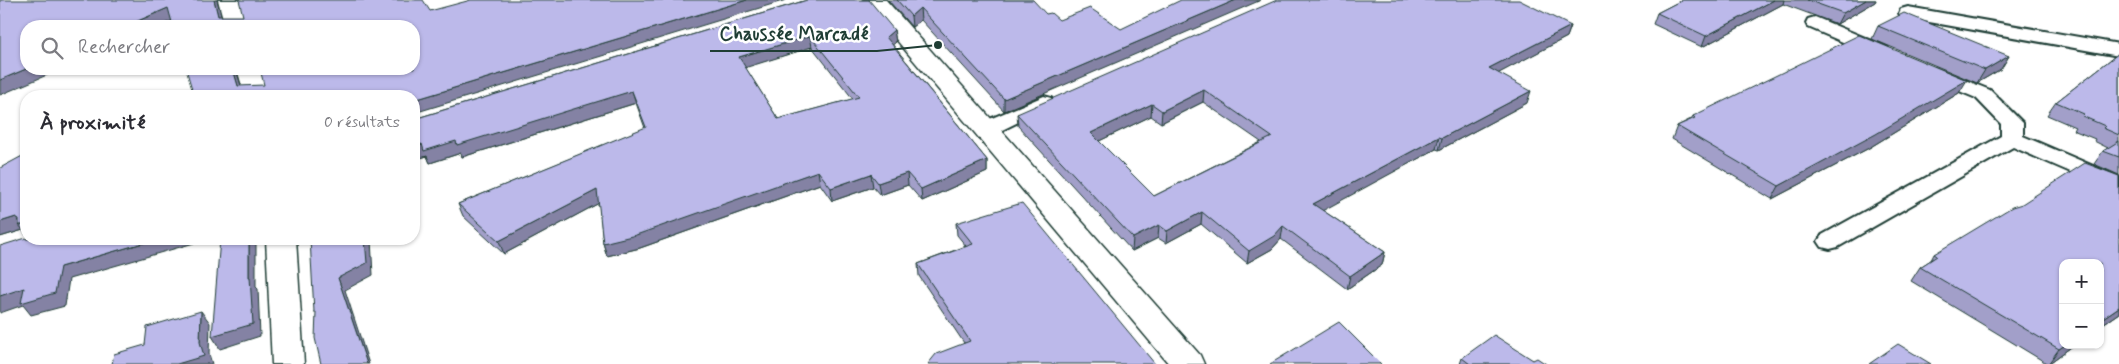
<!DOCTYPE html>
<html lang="fr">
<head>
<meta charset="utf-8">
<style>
	:root { --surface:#fff; --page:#f2f2f3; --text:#2b2b33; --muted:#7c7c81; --line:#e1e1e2 }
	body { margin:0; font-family:Mynerve,sans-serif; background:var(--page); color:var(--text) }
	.controls { position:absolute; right:15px; bottom:15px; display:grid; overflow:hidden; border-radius:10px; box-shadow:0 1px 4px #0004 }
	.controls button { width:45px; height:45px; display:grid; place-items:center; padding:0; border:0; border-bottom:1px solid var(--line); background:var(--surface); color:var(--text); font:25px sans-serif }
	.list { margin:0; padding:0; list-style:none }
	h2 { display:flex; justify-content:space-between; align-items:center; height:65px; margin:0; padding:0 20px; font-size:21px }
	h2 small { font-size:16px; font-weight:400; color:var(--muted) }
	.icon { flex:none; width:28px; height:28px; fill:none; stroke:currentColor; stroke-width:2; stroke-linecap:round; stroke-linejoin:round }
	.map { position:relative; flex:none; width:2119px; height:364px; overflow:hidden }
	.search { position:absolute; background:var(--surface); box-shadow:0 1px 4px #0004; left:20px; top:20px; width:400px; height:55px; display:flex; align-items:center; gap:12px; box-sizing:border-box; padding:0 18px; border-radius:20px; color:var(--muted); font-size:19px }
	.panel { position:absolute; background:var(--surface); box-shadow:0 1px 4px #0004; left:20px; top:90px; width:400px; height:155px; border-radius:20px }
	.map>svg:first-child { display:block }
</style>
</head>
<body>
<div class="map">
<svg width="2119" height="364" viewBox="0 0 2119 364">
	<rect width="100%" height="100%" fill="#fff"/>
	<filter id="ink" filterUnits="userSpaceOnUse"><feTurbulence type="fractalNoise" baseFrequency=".02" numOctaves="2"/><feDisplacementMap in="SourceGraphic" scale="10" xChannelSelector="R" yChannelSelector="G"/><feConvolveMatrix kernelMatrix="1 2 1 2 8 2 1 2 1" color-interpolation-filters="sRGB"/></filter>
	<g filter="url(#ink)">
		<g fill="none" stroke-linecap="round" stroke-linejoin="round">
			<!-- lane casing -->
			<g stroke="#1f3d34" stroke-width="4">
				<g id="lane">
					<path d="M1908,7L2119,44V56L1901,17L1899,13L1901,9Z"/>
					<path d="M1815,17L1887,47L1890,51L1887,55L1880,57L1873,55L1808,27L1806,23L1808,19Z"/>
					<path d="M1935,68L1990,90L2023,123V136L2119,177V193L2013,147L1838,247L1830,249L1822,247L1818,241L1822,235L2001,136V124L1976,98L1928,78L1925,74L1928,70Z"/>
					<path d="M1044,96L1051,98L1054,102L1051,106L994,134L986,135L978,134L975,129L978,124Z"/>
				</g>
			</g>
			<!-- street casing -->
			<g stroke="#1f3d34" stroke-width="3">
				<g id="street">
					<path d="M218,0H240L247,26H225Z"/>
					<path d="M237,69H261L269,96H245Z"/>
					<path d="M266,239H296L304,364H272Z"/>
				</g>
			</g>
			<!-- secondary casing -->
			<g stroke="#1f3d34" stroke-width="3">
				<path id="secondary" d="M863,0H886L1200,355L1204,364H1169Z"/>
			</g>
			<!-- lane -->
			<use href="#lane" fill="#fff" fill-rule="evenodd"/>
			<!-- street -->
			<use href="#street" fill="#fff" fill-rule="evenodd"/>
			<!-- secondary -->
			<use href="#secondary" fill="#fff" fill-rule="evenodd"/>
		</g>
		<!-- wall -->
		<g fill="#a29fc9" stroke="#1f3d34" fill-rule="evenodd">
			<path d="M807,0L894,30L896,42L892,44L987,160V172L922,201L908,185L880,195L873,187L832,201L820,184L640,248L607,256L603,243L599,203L504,254L463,216L458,204L645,128L636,103L462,157L461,153L430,163L427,156L414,160V119ZM812,47L853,99L778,119L745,67Z"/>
			<path d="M888,0H1033L1004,111L921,20L912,27Z"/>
			<path d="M1682,0H1876L1875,2L1837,24L1783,4L1702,47L1653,24L1657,13Z"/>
			<path d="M1571,26L1567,37L1498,73L1527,103L1439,150L1436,149L1322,210L1385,252L1382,265L1347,289L1281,239L1272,249L1247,263L1201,224L1166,243L1158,238L1132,251L1018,126L1017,114ZM1203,102L1261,142L1154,196L1099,141L1151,116L1161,123Z"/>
			<path d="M1878,26L2009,56L2001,69L1977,83L1872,39Z"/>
			<path d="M2119,53V175L2094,164L2103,151L2108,148L2094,141L2095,139L2073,130L2075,127L2047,115L2056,102Z"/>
			<path d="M1959,93L1869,148L1772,199L1672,139L1677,126L1691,119L1693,116Z"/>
			<path d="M26,155V235L23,230L0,237Z"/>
			<path d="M2119,176V313L2100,326V263L2063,345H2074L2048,364L1911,281L1920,267L1931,260L1934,254Z"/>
			<path d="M956,223L1155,364L964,343L919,276L918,264L966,246L957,235Z"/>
			<path d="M1462,358L1533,360L1546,364H1460Z"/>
		</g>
		<!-- shaded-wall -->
		<g fill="#8482a4" stroke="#1f3d34">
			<path d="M214,0H217L224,26L218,16Z"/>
			<path d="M747,0H786L414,113V100Z"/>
			<path d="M1236,0H1261L1004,111V99Z"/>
			<path d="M1774,0H1784L1783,4L1702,47L1706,36Z"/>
			<path d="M1866,0H1876L1875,2L1837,24L1843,13Z"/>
			<path d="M168,8L174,20L159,26H126Z"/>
			<path d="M920,8L921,20L912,27L911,16Z"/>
			<path d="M1571,26L1567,37L1486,80L1489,68Z"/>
			<path d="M894,30L896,42L888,49L886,37Z"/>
			<path d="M810,36L812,47L741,69L739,57Z"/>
			<path d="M2009,56L2001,69L1977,83L1985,70Z"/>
			<path d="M26,69H61L0,95V80Z"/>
			<path d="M233,69H236L244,96L238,86Z"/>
			<path d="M1967,80L1959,93L1869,148L1772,199L1779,186Z"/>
			<path d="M1204,90L1203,102L1161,123L1162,111Z"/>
			<path d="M632,91L636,103L462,157L461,153L430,163L427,156L414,160V147Z"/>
			<path d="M1531,91L1527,103L1439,150L1442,138Z"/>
			<path d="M1152,104L1151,116L1091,145V133Z"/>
			<path d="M1439,137L1436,149L1311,217L1313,204Z"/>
			<path d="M987,160V172L922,201L921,189Z"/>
			<path d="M818,171L820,184L640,248L607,256L603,243Z"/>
			<path d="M907,173L908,185L880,195L878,183Z"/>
			<path d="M871,174L873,187L832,201L831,188Z"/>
			<path d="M597,190L601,202L504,254L499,241Z"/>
			<path d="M1202,212L1201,224L1166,243L1167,231Z"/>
			<path d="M16,217L22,225H19L23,230L0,237V222Z"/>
			<path d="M1159,225L1158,238L1132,251L1133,238Z"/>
			<path d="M1283,226L1281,239L1272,249L1247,263L1249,251Z"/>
			<path d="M157,239H208L69,279L65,306L31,315L23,305L0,313V296L60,267Z"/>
			<path d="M249,239H256V287L258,289L260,336L220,349L212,336L249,277Z"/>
			<path d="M365,239H371L373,275L345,290L369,364H367L338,278Z"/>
			<path d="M1385,252L1382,265L1347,289L1350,276Z"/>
			<path d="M2119,307V313L2100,326V320Z"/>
			<path d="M201,311L210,323L209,354L212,364H177L200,342Z"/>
			<path d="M2065,345H2074L2048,364L2059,349Z"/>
		</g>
		<!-- building -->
		<g fill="#bcb9ea" stroke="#1f3d34" fill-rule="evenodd">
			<path d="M0,0H214L218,16H243L239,0H423L430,11L471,0H747L414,100V96H187L186,91L192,89L186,69H233L238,86L264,85L260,69H414V26H173L168,8L126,26H26V69L0,80Z"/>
			<path d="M807,0H869L894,30L886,37L987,160L921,189L907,173L878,183L871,174L831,188L818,171L636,235L603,243L597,190L499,241L458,204L646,127L632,91L457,145L456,141L424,151L422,144L414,147V119ZM810,36L859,97L778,119L739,57Z"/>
			<path d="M897,0H1033L1046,14L1051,13L1059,20L1090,8L1121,29L1181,0H1236L1004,99L920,8L911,16Z"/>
			<path d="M1277,0H1519L1571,26L1489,68L1531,91L1442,138L1439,137L1313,204L1385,252L1350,276L1283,226L1274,236L1249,251L1202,212L1167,231L1159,225L1133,238L1017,114ZM1204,90L1272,137L1154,196L1091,133L1152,104L1162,111Z"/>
			<path d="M1682,0H1774L1706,36L1657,13Z"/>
			<path d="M1807,0H1866L1843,13Z"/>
			<path d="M1904,13L2009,56L1985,70L1878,26Z"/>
			<path d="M1859,35L1967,80L1876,134L1779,186L1677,126L1695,118L1693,116Z"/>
			<path d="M2119,53V135L2103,128L2105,126L2082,116L2084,114L2056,102Z"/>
			<path d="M2119,141V157L2103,151Z"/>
			<path d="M26,154V225H19V219L16,217L0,222V168Z"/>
			<path d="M2085,163L2119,176V307L2100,320V263H2063V345H2065L2059,349L1920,267L1937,256L1934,254L2012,207L2022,204Z"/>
			<path d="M1022,203L1155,364H928L936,354L970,341L918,264L973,244L956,223Z"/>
			<path d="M26,238V239H157L60,267L55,293L21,303L24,288L0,296V246Z"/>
			<path d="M220,239H249V277H250L253,324L212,336Z"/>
			<path d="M310,239H365L367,263L338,278L367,364H321L315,338L316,312H314Z"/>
			<path d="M201,311L200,342L204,356L177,364H112L114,354L145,345L147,327Z"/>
			<path d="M1339,322L1381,364H1270Z"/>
			<path d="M1494,335L1533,360L1537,358L1546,364H1470L1462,358Z"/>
			<path d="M1898,344L1931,364H1869Z"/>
		</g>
	</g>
	<!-- callouts -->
	<path fill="none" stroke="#1f3d34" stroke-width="2" d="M938 45L877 51H710"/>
	<circle fill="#1f3d34" stroke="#fff" stroke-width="2" cx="938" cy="45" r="5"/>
	<g font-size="19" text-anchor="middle" font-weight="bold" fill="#1f3d34" stroke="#fff" stroke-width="5" stroke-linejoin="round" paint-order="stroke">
		<text x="794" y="40">Chaussée Marcadé</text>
	</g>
</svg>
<div class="controls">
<button>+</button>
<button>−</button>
</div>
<div class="search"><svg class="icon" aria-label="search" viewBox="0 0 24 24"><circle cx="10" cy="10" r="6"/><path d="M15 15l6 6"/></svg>Rechercher</div>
<section class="panel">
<h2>À proximité<small>0 résultats</small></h2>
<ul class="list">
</ul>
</section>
</div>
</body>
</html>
